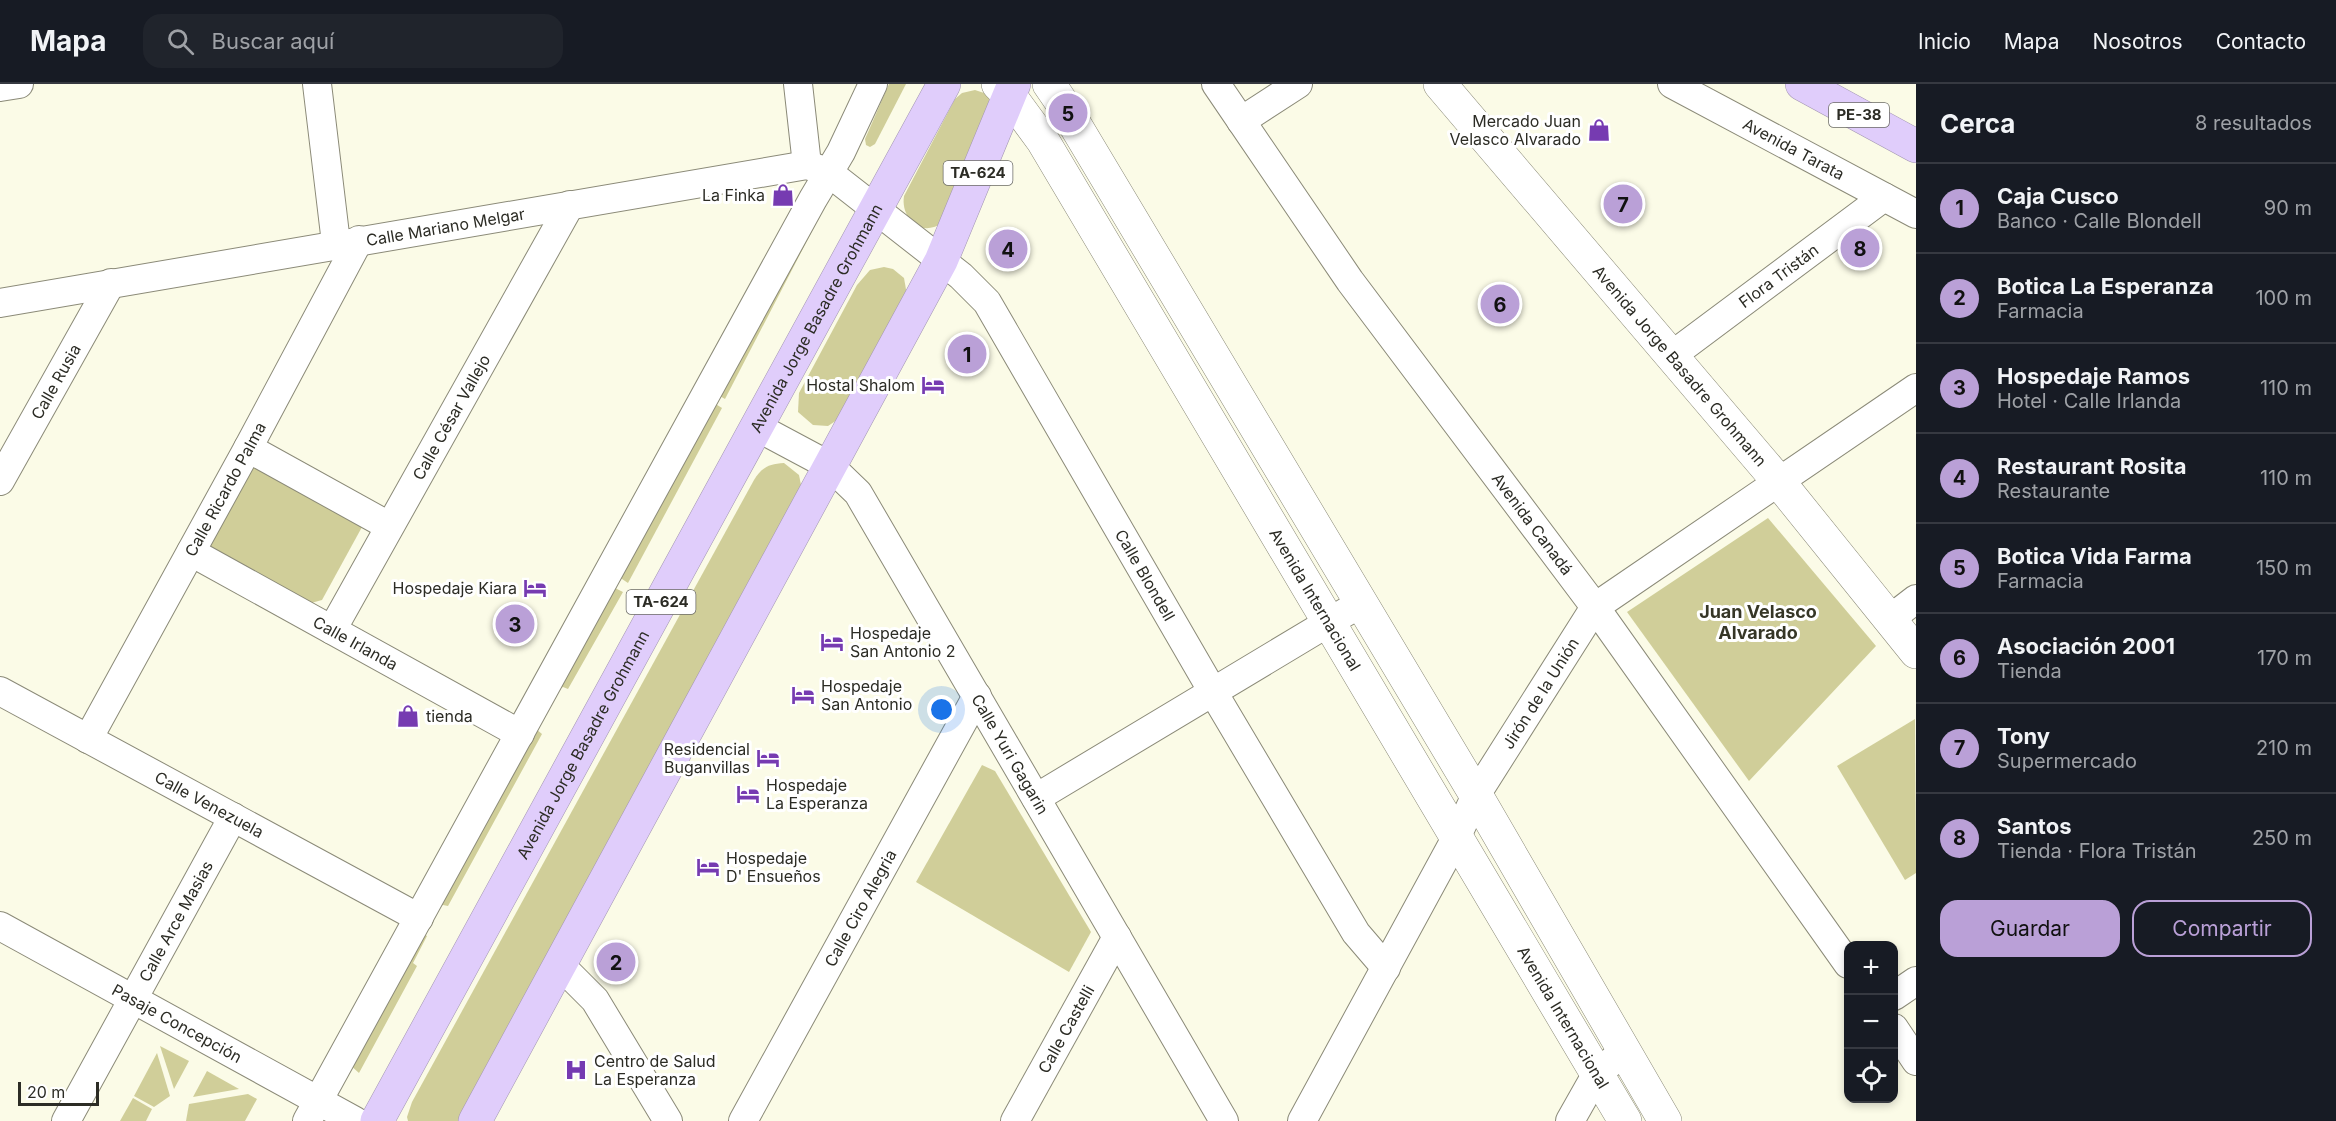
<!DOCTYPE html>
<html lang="es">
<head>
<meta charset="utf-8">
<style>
	:root { --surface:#171b24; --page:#20242c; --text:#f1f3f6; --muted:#9ea1a6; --line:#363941; --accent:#baa0d7 }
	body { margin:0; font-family:Inter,sans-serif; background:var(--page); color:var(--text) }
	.controls { position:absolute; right:18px; bottom:18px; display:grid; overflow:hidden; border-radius:12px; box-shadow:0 3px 9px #0003 }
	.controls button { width:54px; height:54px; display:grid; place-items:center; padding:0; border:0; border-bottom:2px solid var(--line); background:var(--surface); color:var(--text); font:30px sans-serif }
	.scale { position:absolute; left:18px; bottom:15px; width:81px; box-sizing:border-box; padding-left:6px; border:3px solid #2c2c25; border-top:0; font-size:16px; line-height:21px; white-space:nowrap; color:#2c2c25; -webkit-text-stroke:4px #fff; paint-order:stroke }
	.you { position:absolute; left:942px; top:626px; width:21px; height:21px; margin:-15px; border:4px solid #fff; border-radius:50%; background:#1a73e8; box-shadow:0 0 0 9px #1a73e833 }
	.badge { display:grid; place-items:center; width:39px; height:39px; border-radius:50%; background:var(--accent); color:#111; font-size:20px; font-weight:700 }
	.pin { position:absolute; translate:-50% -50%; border:3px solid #fff; box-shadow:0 2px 6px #0006 }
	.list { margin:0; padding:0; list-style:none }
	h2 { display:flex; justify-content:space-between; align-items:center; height:78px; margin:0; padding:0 24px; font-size:26px }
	h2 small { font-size:20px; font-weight:400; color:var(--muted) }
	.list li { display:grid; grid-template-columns:39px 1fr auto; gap:18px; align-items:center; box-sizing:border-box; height:90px; padding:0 24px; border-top:2px solid var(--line) }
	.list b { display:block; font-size:22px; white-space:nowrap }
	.list p { margin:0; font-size:20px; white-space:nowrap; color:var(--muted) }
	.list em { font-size:20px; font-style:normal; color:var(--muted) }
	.actions { display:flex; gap:12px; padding:18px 24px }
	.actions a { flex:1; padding:14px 0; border:2px solid var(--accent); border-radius:18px; text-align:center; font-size:21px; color:var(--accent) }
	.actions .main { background:var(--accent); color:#111 }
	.icon { flex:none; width:33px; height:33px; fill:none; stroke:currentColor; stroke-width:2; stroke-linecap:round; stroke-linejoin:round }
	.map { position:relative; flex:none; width:1916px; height:1037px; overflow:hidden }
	header { display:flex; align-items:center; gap:36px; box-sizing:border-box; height:84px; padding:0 30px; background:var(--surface); border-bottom:2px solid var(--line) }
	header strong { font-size:28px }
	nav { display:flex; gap:33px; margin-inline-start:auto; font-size:21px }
	.search { width:420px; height:54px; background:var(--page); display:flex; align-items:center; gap:15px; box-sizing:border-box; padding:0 21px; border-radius:18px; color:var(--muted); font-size:22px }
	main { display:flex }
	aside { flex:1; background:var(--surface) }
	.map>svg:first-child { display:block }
</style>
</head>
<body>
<header>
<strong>Mapa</strong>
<div class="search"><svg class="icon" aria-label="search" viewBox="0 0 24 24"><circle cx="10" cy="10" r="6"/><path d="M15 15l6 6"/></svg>Buscar aquí</div>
<nav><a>Inicio</a><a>Mapa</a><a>Nosotros</a><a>Contacto</a></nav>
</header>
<main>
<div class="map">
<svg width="1916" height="1037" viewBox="0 0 1916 1037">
	<rect width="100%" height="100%" fill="#fbfbe7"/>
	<!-- green -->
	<g fill="#d0ce99">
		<path d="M889,0H906L875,60L870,63L866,61L865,55Z"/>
		<path d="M975,6L984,9L992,16L947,136C943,138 938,142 934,143C915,149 901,130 904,112L955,15L962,9Z"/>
		<path d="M823,126L725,315L718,311Z"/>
		<path d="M884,183L893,185L904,194L907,211L840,334L828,342L813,341L798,328L799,309L857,201L870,186Z"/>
		<path d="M714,319L722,324L628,499L619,493Z"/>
		<path d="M784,379L799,391L802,406L459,1037H408L407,1033L412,1018L754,396C762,383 769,380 784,379Z"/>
		<path d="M261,382L362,443L322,516L311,519L209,464L242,387Z"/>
		<path d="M1768,434L1876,562L1749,697L1627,528Z"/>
		<path d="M613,503L623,508L568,605L563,603L556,607Z"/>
		<path d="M1915,635L1916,789L1905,796L1837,682Z"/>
		<path d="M536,645L542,650L448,822L443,821L439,823Z"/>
		<path d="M982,681L995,687L1091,848L1069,888L916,798Z"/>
		<path d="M421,848L427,852L413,879L417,882L359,989L349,980Z"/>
		<path d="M160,962L189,977L174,1005Z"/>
		<path d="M157,969L170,1012L154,1023L134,1012Z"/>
		<path d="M207,987L239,1005L193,1013Z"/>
		<path d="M248,1010L257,1015L245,1037H186L189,1020Z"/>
		<path d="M133,1014L152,1025L146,1037H120Z"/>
	</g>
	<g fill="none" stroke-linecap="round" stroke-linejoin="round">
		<!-- street casing -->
		<g stroke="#8b8a78" stroke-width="30">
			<g id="street">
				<path d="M317,0L336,159"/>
				<path d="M798,0L807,81"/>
				<path id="s1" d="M1216,0L1350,197L1595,523L1848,880"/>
				<path id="s2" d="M1672,0L1916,130"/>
				<path d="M0,3L19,0"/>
				<path d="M1241,37L1298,0"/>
				<path id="s3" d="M0,219L807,81L828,88L961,192L987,218L1213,608L1356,849L1386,884"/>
				<path id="s4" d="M1671,272L1884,113"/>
				<path id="s5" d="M757,343L830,382L858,409L1224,1037"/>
				<path d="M248,364L389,442"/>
				<path id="s6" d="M0,397L111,199"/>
				<path id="s7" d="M191,468L520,650"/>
				<path d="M1890,535L1916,515"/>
				<path id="s8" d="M332,546L570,121"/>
				<path id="s9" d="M0,607L419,834"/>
				<path id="s10" d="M88,655L248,364L359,156"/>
				<path d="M1036,714L1361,519"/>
				<path id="s11" d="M0,842L355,1037"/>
				<path d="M560,881L595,916L668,1037"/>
				<path d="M1894,912L1916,897"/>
				<path d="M1894,944L1916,977"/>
				<path id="s12" d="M66,1037L233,733"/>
				<path d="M307,1037L813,115L841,68L873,0"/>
				<path id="s13" d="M743,1037L977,612"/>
				<path id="s14" d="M1015,1037L1117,853"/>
				<path id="s15" d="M1302,1037L1456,754L1476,711L1595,523L1916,304"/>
				<path d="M1570,1037L1596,991L1624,967"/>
			</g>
		</g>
		<!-- secondary casing -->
		<g stroke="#8b8a78" stroke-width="34">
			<g id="secondary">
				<path id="s16" d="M998,0L1010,12L1043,57L1625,1037"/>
				<path d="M1049,0L1062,19L1476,711L1665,1037"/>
				<path id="s17" d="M1440,0L1779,398L1916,568"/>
			</g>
		</g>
		<!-- highway casing -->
		<g stroke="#a195b0" stroke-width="34">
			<g id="highway">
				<path d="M1802,0L1916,62"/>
				<path id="s18" d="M377,1037L944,0"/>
				<path d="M475,1037L941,177L1014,0"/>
			</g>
		</g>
		<!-- street -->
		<use href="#street" stroke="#fff" stroke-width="28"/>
		<!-- secondary -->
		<use href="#secondary" stroke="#fff" stroke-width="33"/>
		<!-- highway -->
		<use href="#highway" stroke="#e0cdfb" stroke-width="33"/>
	</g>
	<!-- icons -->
	<defs>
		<g id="shop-bare" transform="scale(1.8)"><path d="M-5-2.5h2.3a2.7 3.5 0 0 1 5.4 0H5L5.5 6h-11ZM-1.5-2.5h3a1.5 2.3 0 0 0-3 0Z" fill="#763bb1" stroke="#fff" stroke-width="2.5" paint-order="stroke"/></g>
		<g id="hotel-bare" transform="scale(1.8)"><path d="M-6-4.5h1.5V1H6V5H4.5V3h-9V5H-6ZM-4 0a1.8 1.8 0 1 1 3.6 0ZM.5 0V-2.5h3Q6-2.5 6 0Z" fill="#763bb1" stroke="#fff" stroke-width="2.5" paint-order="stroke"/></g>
		<g id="hospital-bare" transform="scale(1.8)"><path d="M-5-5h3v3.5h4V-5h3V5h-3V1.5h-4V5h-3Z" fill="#763bb1" stroke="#fff" stroke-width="2.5" paint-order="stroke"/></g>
	</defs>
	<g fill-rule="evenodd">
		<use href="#shop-bare" x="1599" y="46"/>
		<use href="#shop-bare" x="783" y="111"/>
		<use href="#hotel-bare" x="933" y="301"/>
		<use href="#hotel-bare" x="535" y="504"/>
		<use href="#hotel-bare" x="832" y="558"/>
		<use href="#hotel-bare" x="803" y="611"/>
		<use href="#shop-bare" x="408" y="632"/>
		<use href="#hotel-bare" x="768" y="674"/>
		<use href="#hotel-bare" x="748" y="710"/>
		<use href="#hotel-bare" x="708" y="783"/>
		<use href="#hospital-bare" x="576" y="986"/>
	</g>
	<g text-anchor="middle" stroke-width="6" stroke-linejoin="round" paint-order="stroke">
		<!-- shield labels -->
		<g fill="#fff" stroke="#6b6b66" stroke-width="1.5">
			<rect x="1829" y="19" width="60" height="24" rx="4.5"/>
			<rect x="943.5" y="77" width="69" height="24" rx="4.5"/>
			<rect x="626.5" y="506" width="69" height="24" rx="4.5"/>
		</g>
		<g font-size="15" font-weight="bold" fill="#2c2c25">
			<text x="1859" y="36">PE-38</text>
			<text x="978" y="94">TA-624</text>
			<text x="661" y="523">TA-624</text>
		</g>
		<!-- poi labels -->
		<g font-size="16" fill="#2c2c25" stroke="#fff" text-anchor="start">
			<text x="1581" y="43" text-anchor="end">Mercado Juan<tspan x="1581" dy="18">Velasco Alvarado</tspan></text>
			<text x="765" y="117" text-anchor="end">La Finka</text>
			<text x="915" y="307" text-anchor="end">Hostal Shalom</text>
			<text x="517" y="510" text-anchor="end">Hospedaje Kiara</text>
			<text x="850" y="555">Hospedaje<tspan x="850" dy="18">San Antonio 2</tspan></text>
			<text x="821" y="608">Hospedaje<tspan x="821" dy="18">San Antonio</tspan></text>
			<text x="426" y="638">tienda</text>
			<text x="750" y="671" text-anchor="end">Residencial<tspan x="750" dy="18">Buganvillas</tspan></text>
			<text x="766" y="707">Hospedaje<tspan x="766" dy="18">La Esperanza</tspan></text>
			<text x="726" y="780">Hospedaje<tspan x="726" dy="18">D' Ensueños</tspan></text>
			<text x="594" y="983">Centro de Salud<tspan x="594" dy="18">La Esperanza</tspan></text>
		</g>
		<!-- street labels -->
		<g font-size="16" fill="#2c2c25" stroke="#fff">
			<text dy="6" stroke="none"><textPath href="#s2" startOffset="138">Avenida Tarata</textPath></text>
			<text dy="6" stroke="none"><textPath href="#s3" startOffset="452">Calle Mariano Melgar</textPath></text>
			<text dy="6" stroke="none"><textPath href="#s4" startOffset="134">Flora Tristán</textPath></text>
			<text dy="6" stroke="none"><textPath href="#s18" startOffset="915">Avenida Jorge Basadre Grohmann</textPath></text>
			<text dy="6" stroke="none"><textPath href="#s17" startOffset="370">Avenida Jorge Basadre Grohmann</textPath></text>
			<text dy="6" stroke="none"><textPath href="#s6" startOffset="114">Calle Rusia</textPath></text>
			<text dy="6" stroke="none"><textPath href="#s8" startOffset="244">Calle César Vallejo</textPath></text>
			<text dy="6" stroke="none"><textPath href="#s10" startOffset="285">Calle Ricardo Palma</textPath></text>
			<text dy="6" stroke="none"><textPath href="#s1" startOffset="542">Avenida Canadá</textPath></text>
			<text dy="6" stroke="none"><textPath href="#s3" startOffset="1362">Calle Blondell</textPath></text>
			<text dy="6" stroke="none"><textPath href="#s16" startOffset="606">Avenida Internacional</textPath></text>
			<text dy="6" stroke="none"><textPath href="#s7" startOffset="188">Calle Irlanda</textPath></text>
			<text dy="6" stroke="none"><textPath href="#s15" startOffset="490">Jirón de la Unión</textPath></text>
			<text dy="6" stroke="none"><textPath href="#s18" startOffset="429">Avenida Jorge Basadre Grohmann</textPath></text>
			<text dy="6" stroke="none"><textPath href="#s5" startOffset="424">Calle Yuri Gagarin</textPath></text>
			<text dy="6" stroke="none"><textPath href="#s9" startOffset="238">Calle Venezuela</textPath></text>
			<text dy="6" stroke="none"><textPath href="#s13" startOffset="243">Calle Ciro Alegria</textPath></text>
			<text dy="6" stroke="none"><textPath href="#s12" startOffset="228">Calle Arce Masias</textPath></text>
			<text dy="6" stroke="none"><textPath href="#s16" startOffset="1092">Avenida Internacional</textPath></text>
			<text dy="6" stroke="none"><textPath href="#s11" startOffset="202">Pasaje Concepción</textPath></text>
			<text dy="6" stroke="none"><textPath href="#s14" startOffset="105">Calle Castelli</textPath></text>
		</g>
		<!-- neighbourhood labels -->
		<g font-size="18" font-weight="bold" fill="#363626" stroke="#fff">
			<text x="1758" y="534">Juan Velasco<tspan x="1758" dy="21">Alvarado</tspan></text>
		</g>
	</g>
</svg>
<div class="controls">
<button>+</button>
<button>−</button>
<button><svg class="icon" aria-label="locate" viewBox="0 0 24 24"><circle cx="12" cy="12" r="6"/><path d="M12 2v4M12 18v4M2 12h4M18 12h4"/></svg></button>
</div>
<div class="scale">20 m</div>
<div class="you"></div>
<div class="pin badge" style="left:967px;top:270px">1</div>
<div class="pin badge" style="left:616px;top:878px">2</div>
<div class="pin badge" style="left:515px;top:540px">3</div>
<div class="pin badge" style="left:1008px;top:165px">4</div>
<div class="pin badge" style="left:1068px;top:29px">5</div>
<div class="pin badge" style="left:1500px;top:220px">6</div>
<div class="pin badge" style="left:1623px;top:120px">7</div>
<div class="pin badge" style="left:1860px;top:164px">8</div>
</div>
<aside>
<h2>Cerca<small>8 resultados</small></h2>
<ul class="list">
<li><span class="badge">1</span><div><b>Caja Cusco</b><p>Banco · Calle Blondell</p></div><em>90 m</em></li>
<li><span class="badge">2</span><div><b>Botica La Esperanza</b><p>Farmacia</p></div><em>100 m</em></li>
<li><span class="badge">3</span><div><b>Hospedaje Ramos</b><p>Hotel · Calle Irlanda</p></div><em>110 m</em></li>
<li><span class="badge">4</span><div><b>Restaurant Rosita</b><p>Restaurante</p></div><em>110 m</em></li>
<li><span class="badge">5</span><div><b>Botica Vida Farma</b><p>Farmacia</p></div><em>150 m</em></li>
<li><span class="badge">6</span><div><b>Asociación 2001</b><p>Tienda</p></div><em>170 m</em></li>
<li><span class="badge">7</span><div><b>Tony</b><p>Supermercado</p></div><em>210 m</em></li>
<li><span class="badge">8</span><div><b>Santos</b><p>Tienda · Flora Tristán</p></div><em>250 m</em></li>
</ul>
<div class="actions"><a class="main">Guardar</a><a>Compartir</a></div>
</aside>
</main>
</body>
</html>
